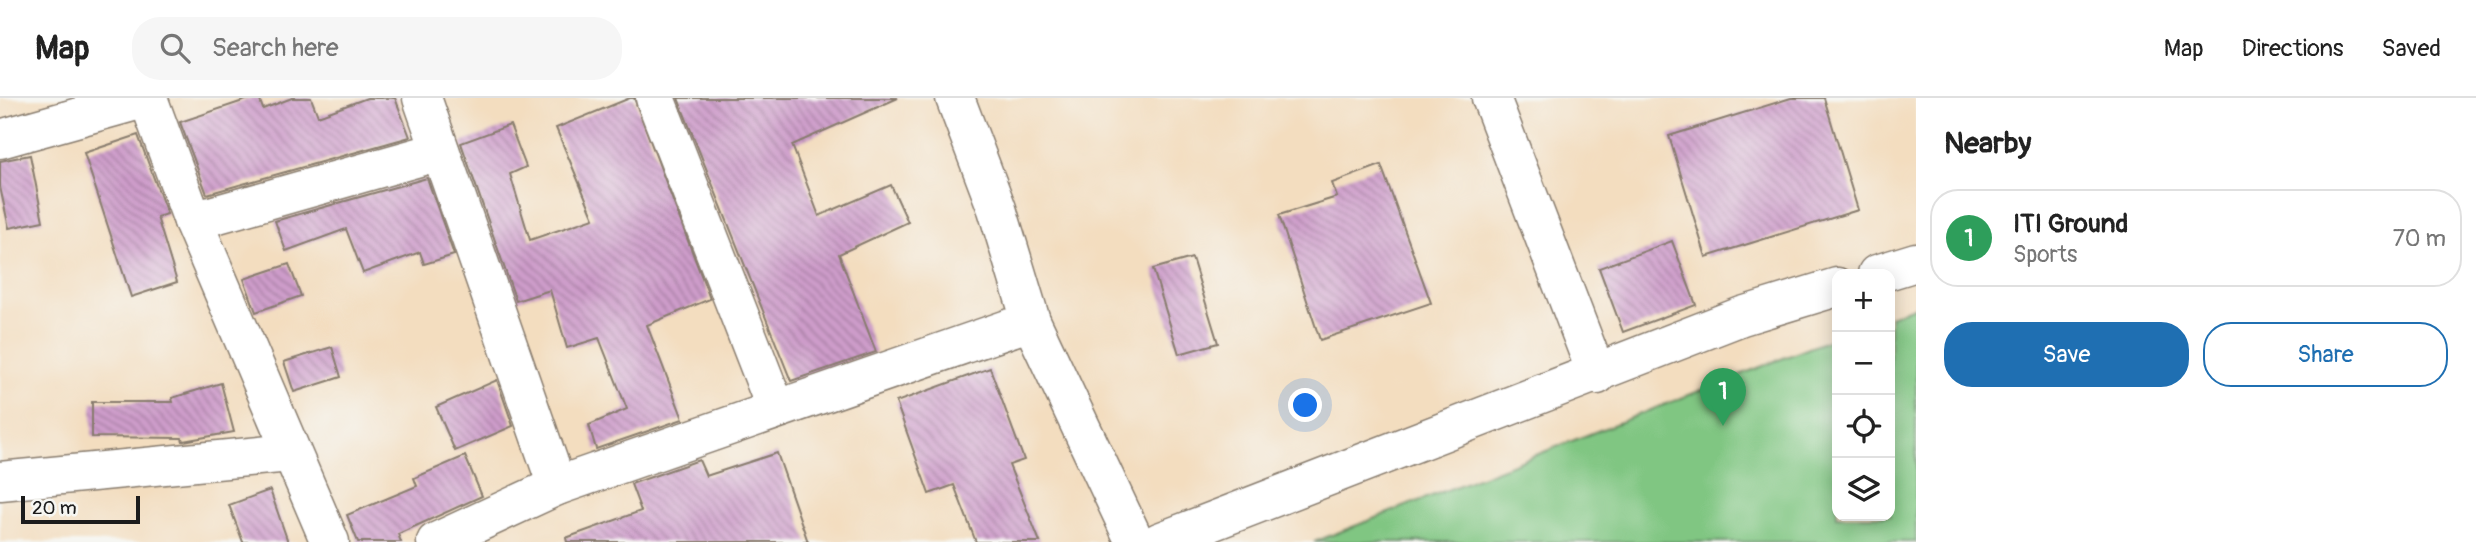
<!DOCTYPE html>
<html lang="en">
<head>
<meta charset="utf-8">
<style>
	:root { --surface:#fff; --page:#f6f6f6; --text:#222; --muted:#767676; --line:#e0e0e0; --accent:#1f6fb2 }
	body { margin:0; font-family:Pangolin,sans-serif; background:var(--page); color:var(--text) }
	.controls { position:absolute; right:21px; bottom:21px; display:grid; overflow:hidden; border-radius:14px; box-shadow:0 4px 18px #0003 }
	.controls button { width:63px; height:63px; display:grid; place-items:center; padding:0; border:0; border-bottom:2px solid var(--line); background:var(--surface); color:var(--text); font:35px sans-serif }
	.scale { position:absolute; left:21px; bottom:18px; width:119px; box-sizing:border-box; padding-left:7px; border:4px solid #1c1c1c; border-top:0; font-size:19px; line-height:24px; white-space:nowrap; color:#1c1c1c; -webkit-text-stroke:5px #f6f6f2; paint-order:stroke }
	.you { position:absolute; left:1306px; top:308px; width:24px; height:24px; margin:-18px; border:5px solid #fff; border-radius:50%; background:#1a73e8; box-shadow:0 0 0 10px #1a73e833 }
	.badge { display:grid; place-items:center; width:46px; height:46px; border-radius:50%; background:var(--accent); color:#fff; font-size:23px; font-weight:700 }
	.pin { position:absolute; translate:-50% -58px; filter:drop-shadow(0 2px 4px #0008) }
	.pin::after { content:''; position:absolute; top:37px; width:24px; height:21px; background:inherit; clip-path:polygon(0 0,100% 0,50% 100%) }
	.list { margin:0; padding:0; list-style:none }
	h2 { display:flex; justify-content:space-between; align-items:center; height:91px; margin:0; padding:0 28px; font-size:30px }
	h2 small { font-size:23px; font-weight:400; color:var(--muted) }
	.list li { display:grid; grid-template-columns:46px 1fr auto; gap:21px; align-items:center; box-sizing:border-box; height:98px; margin:0 14px 14px; padding:0 14px; border:2px solid var(--line); border-radius:28px }
	.list b { display:block; font-size:26px; white-space:nowrap }
	.list p { margin:0; font-size:23px; white-space:nowrap; color:var(--muted) }
	.list em { font-size:23px; font-style:normal; color:var(--muted) }
	.actions { display:flex; gap:14px; padding:21px 28px }
	.actions a { flex:1; padding:16px 0; border:2px solid var(--accent); border-radius:28px; text-align:center; font-size:24px; color:var(--accent) }
	.actions .main { background:var(--accent); color:#fff }
	.icon { flex:none; width:38px; height:38px; fill:none; stroke:currentColor; stroke-width:2; stroke-linecap:round; stroke-linejoin:round }
	.map { position:relative; flex:none; width:1916px; height:444px; overflow:hidden }
	header { display:flex; align-items:center; gap:42px; box-sizing:border-box; height:98px; padding:0 35px; background:var(--surface); border-bottom:2px solid var(--line) }
	header strong { font-size:33px }
	nav { display:flex; gap:38px; margin-inline-start:auto; font-size:24px }
	.search { width:490px; height:63px; background:var(--page); display:flex; align-items:center; gap:18px; box-sizing:border-box; padding:0 24px; border-radius:28px; color:var(--muted); font-size:26px }
	main { display:flex }
	aside { flex:1; background:var(--surface) }
	.map>svg:first-child { display:block }
</style>
</head>
<body>
<header>
<strong>Map</strong>
<div class="search"><svg class="icon" aria-label="search" viewBox="0 0 24 24"><circle cx="10" cy="10" r="6"/><path d="M15 15l6 6"/></svg>Search here</div>
<nav><a>Map</a><a>Directions</a><a>Saved</a></nav>
</header>
<main>
<div class="map">
<svg width="1916" height="444" viewBox="0 0 1916 444">
	<defs>
		<pattern id="building-back-hatch" width="6" height="6" patternUnits="userSpaceOnUse" patternTransform="scale(1.75)"><rect width="6" height="6" fill="#ce9cca"/><path d="M-1 5l2 2M0 0l6 6M5-1l2 2" fill="none" stroke="#a67ea3"/></pattern>
	</defs>
	<rect width="100%" height="100%" fill="#f6f6f2"/>
	<filter id="ink" filterUnits="userSpaceOnUse"><feTurbulence type="fractalNoise" baseFrequency=".0143" numOctaves="2"/><feDisplacementMap in="SourceGraphic" scale="14" xChannelSelector="R" yChannelSelector="G"/><feConvolveMatrix kernelMatrix="1 2 1 2 8 2 1 2 1" color-interpolation-filters="sRGB"/></filter>
	<filter id="wash" filterUnits="userSpaceOnUse"><feTurbulence type="fractalNoise" baseFrequency=".00686" numOctaves="4" result="noise"/><feDisplacementMap in="SourceGraphic" scale="28" xChannelSelector="R" yChannelSelector="G"/><feGaussianBlur stdDeviation="1.57" result="paint"/><feColorMatrix in="noise" values="0 0 0 0 0 0 0 0 0 0 0 0 0 0 0 0 0 1.4 0 .05"/><feComposite in="paint" operator="in"/></filter>
	<g filter="url(#wash)">
		<rect width="100%" height="100%" fill="#f3ddbf"/>
		<!-- pitch -->
		<path fill="#80c682" stroke="#4e714f" stroke-width="2" d="M1916,208V444H1314L1837,239V418H1890V218Z"/>
		<g id="blocks">
			<!-- building -->
			<g fill="url(#building-back-hatch)">
				<path d="M252,0H259L263,11L292,0H311L318,18L367,0H395L410,39L207,96L180,24Z"/>
				<path d="M630,0H634L710,201L647,227L683,321L596,351L589,327L627,311L599,240L567,250L550,192L516,203L461,45L510,27L526,69L510,76L530,142L594,120L556,30Z"/>
				<path d="M678,0H898L792,47L819,118L891,87L908,124L839,156L876,254L791,283Z"/>
				<path d="M1791,0H1824L1858,112L1706,159L1669,38Z"/>
				<path d="M138,37L167,116L157,119L177,184L131,199L84,55Z"/>
				<path d="M30,57L43,123L9,130L0,89V63Z"/>
				<path d="M1381,67L1431,205L1320,242L1279,117L1337,99L1332,85Z"/>
				<path d="M427,80L454,157L424,166L420,154L363,175L346,131L286,153L275,123Z"/>
				<path d="M1672,143L1696,207L1623,234L1599,170Z"/>
				<path d="M1192,160L1218,245L1179,256L1153,171Z"/>
				<path d="M289,166L301,198L256,214L244,181Z"/>
				<path d="M332,249L341,279L294,294L284,264Z"/>
				<path d="M990,270L1024,362L1009,367L1040,444H976L954,387L929,396L896,304Z"/>
				<path d="M497,282L513,328L455,353L436,309Z"/>
				<path d="M221,285L234,334L183,343L182,340L92,339V304H173L172,300Z"/>
				<path d="M777,355L808,444H567L566,440L641,413L631,386L699,362L706,378Z"/>
				<path d="M465,358L482,398L398,436L401,444H358L347,417L417,388L414,380Z"/>
				<path d="M270,392L288,444H243L229,407Z"/>
			</g>
		</g>
	</g>
	<g filter="url(#ink)">
		<use href="#blocks" fill-opacity="0" stroke="#887c6e" stroke-width="2"/>
		<g fill="none" stroke-linecap="round" stroke-linejoin="round">
			<!-- minor casing -->
			<g stroke="#887c6e" stroke-width="41">
				<g id="minor">
					<path d="M148,0L193,123L330,444"/>
					<path d="M422,0L557,388"/>
					<path d="M655,0L776,311"/>
					<path d="M955,0L997,111L1031,223L1135,444"/>
					<path d="M1491,0L1597,277"/>
					<path d="M0,41L147,0"/>
					<path d="M193,123L440,53"/>
					<path d="M1877,176L1916,164"/>
					<path d="M0,383L290,355"/>
					<path d="M436,444L557,388L1031,223"/>
					<path d="M1159,444L1742,218L1837,189"/>
				</g>
			</g>
			<!-- minor -->
			<use href="#minor" stroke="#fff" stroke-width="38"/>
		</g>
	</g>
</svg>
<div class="controls">
<button>+</button>
<button>−</button>
<button><svg class="icon" aria-label="locate" viewBox="0 0 24 24"><circle cx="12" cy="12" r="6"/><path d="M12 2v4M12 18v4M2 12h4M18 12h4"/></svg></button>
<button><svg class="icon" aria-label="layers" viewBox="0 0 24 24"><path d="M12 4l9 5-9 5-9-5zM3 14l9 5 9-5"/></svg></button>
</div>
<div class="scale">20 m</div>
<div class="you"></div>
<div class="pin badge" style="left:1723px;top:328px;background:#2e9e5b">1</div>
</div>
<aside>
<h2>Nearby<small></small></h2>
<ul class="list">
<li><span class="badge" style="background:#2e9e5b">1</span><div><b>ITI Ground</b><p>Sports</p></div><em>70 m</em></li>
</ul>
<div class="actions"><a class="main">Save</a><a>Share</a></div>
</aside>
</main>
</body>
</html>
